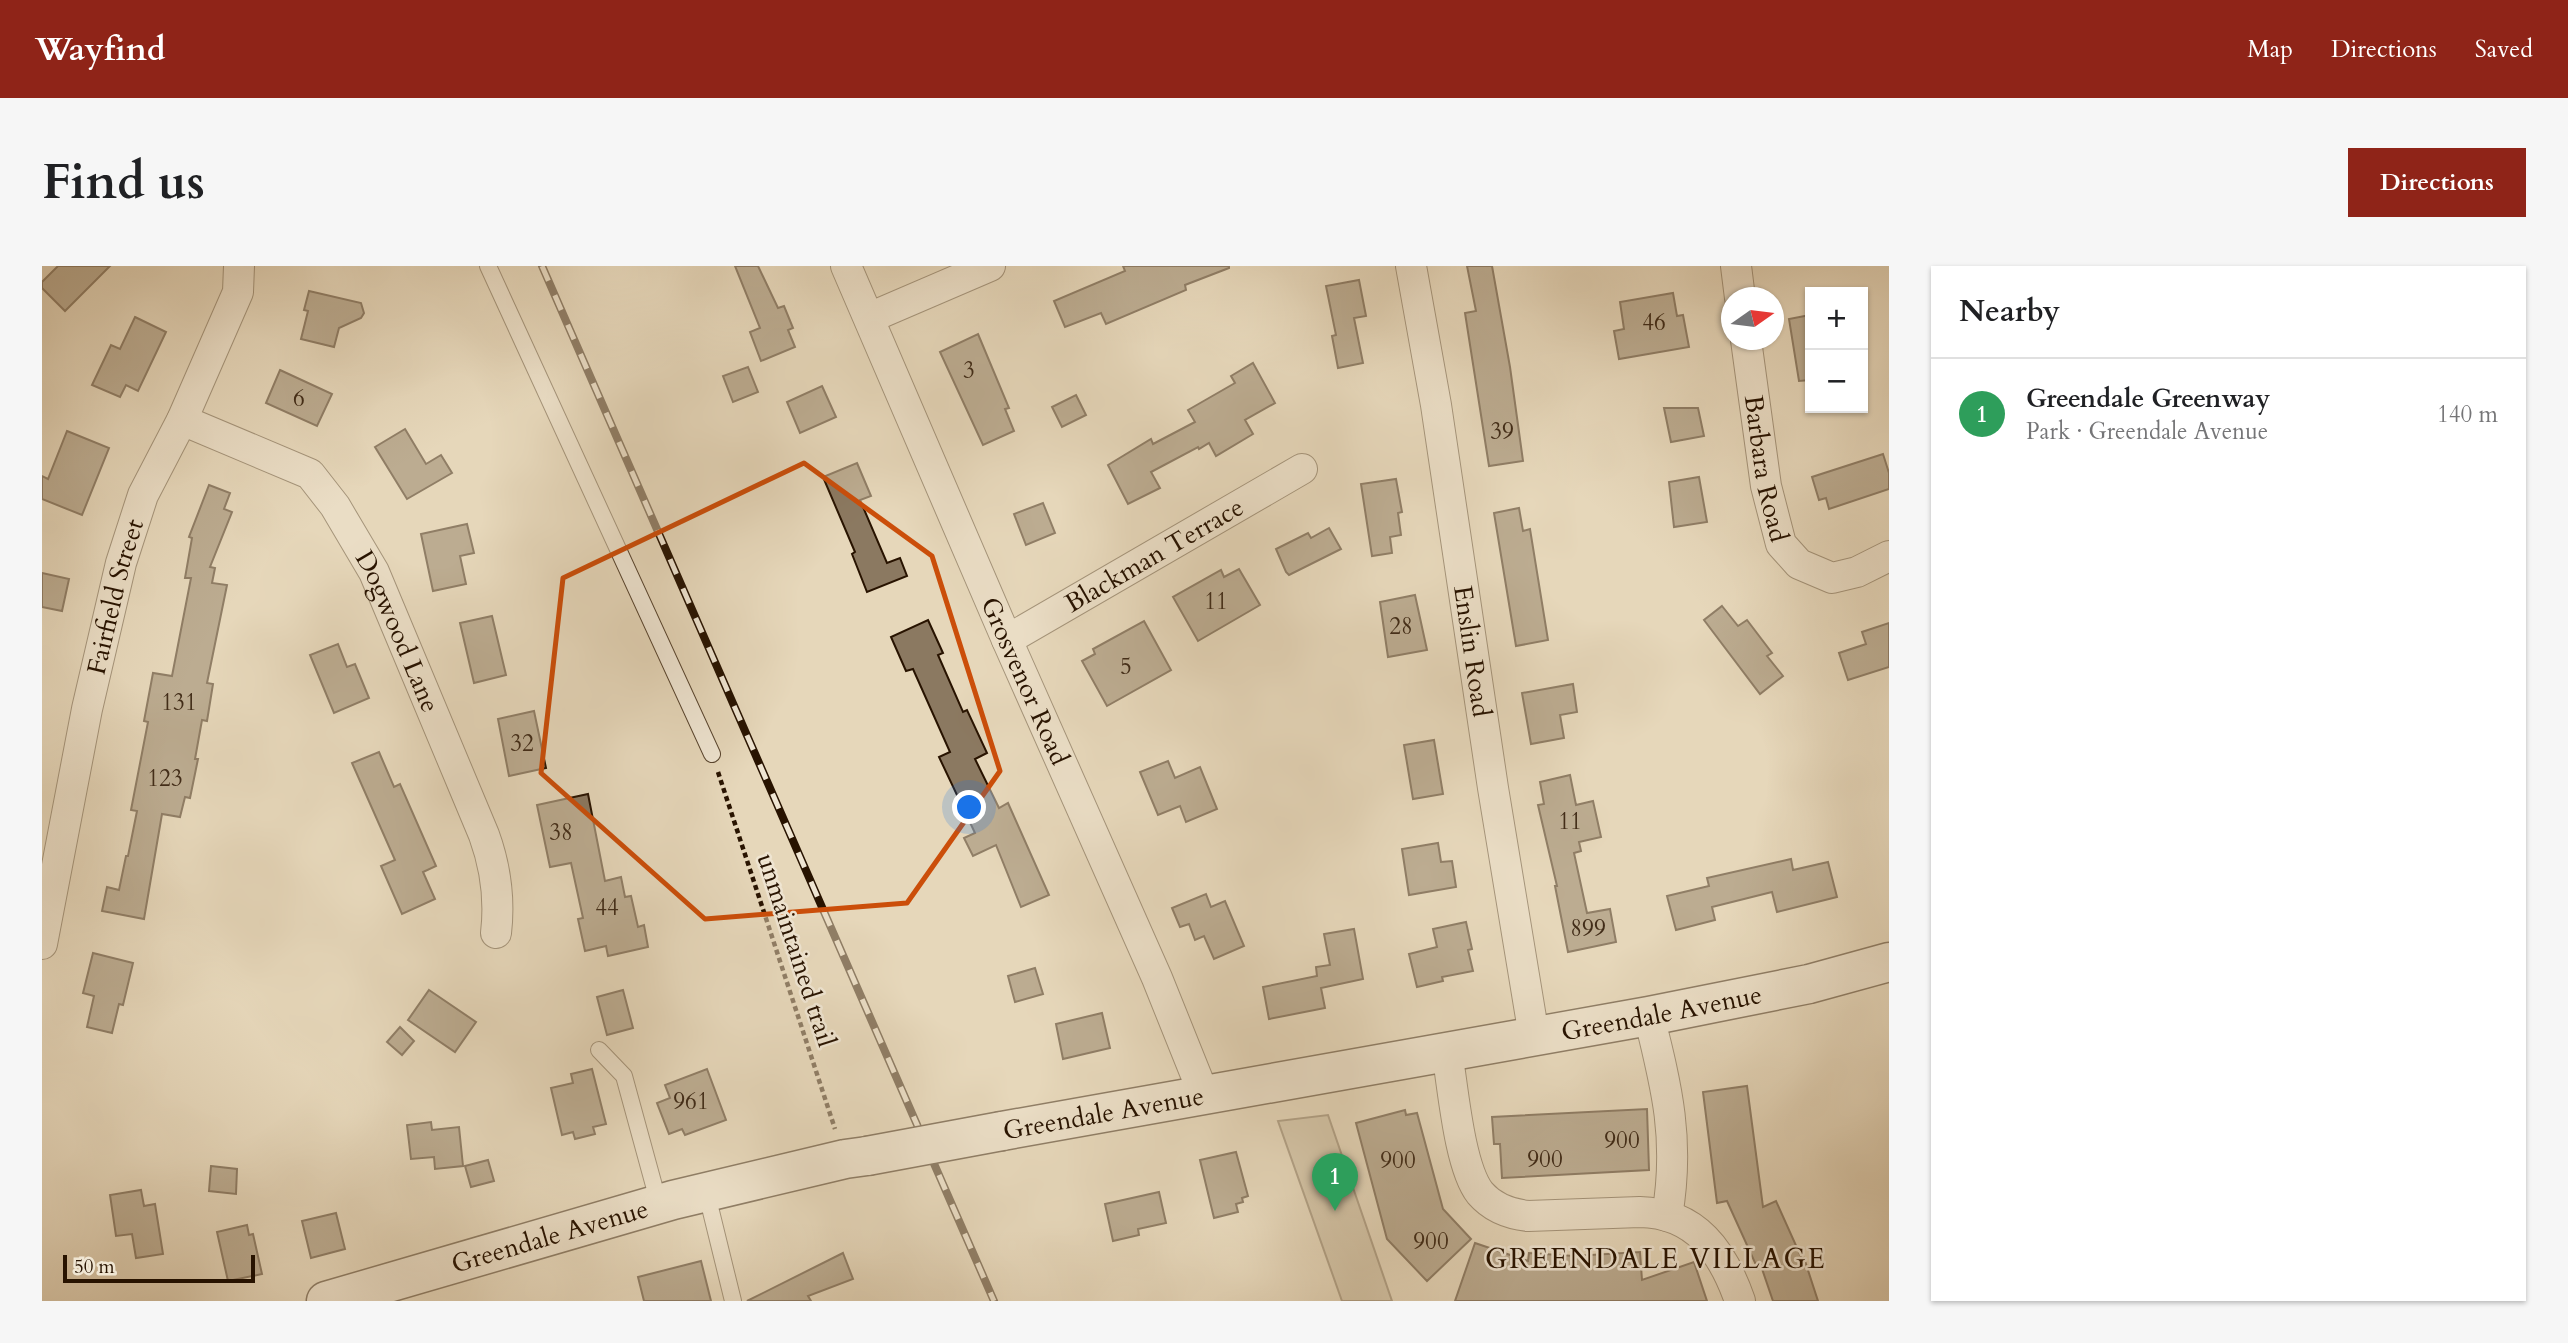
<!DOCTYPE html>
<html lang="en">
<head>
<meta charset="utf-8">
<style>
	:root { --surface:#fff; --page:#f6f6f6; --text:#202124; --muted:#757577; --line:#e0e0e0; --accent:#8f2418 }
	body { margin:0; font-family:Cardo,serif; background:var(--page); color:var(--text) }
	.controls { position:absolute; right:21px; top:21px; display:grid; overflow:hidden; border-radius:0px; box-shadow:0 2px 5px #0004 }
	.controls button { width:63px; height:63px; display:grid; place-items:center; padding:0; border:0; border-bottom:2px solid var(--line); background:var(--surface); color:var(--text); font:35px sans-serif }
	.compass { position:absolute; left:1679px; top:21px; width:63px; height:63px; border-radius:50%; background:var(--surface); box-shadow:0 2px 5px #0004; rotate:76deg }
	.scale { position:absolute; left:21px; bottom:18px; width:192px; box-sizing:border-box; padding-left:7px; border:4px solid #281300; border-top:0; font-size:19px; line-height:24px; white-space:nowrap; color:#281300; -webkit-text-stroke:5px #efe5d2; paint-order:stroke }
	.you { position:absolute; left:928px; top:542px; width:24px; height:24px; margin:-18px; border:5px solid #fff; border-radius:50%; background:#1a73e8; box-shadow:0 0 0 10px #1a73e833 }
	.badge { display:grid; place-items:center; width:46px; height:46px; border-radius:50%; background:var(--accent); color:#fff; font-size:23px; font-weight:700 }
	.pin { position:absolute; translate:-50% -58px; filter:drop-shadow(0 2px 4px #0008) }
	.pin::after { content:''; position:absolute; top:37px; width:24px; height:21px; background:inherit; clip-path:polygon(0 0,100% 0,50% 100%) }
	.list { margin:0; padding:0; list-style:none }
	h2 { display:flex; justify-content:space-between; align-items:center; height:91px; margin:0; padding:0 28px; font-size:30px }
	h2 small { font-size:23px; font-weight:400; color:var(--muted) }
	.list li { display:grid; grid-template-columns:46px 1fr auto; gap:21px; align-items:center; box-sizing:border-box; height:112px; padding:0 28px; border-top:2px solid var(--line) }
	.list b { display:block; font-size:26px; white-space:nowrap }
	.list p { margin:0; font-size:23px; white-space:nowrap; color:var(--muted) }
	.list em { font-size:23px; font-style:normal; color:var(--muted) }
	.map { position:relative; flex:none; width:1847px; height:1035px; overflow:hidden; border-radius:0px }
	header { display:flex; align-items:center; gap:42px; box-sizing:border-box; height:98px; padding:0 35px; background:var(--accent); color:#fff }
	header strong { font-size:33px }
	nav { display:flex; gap:38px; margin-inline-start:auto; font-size:24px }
	.intro { display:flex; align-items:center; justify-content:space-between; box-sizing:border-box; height:168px; padding:0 42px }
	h1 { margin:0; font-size:49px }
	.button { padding:18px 32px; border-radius:0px; background:var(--accent); color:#fff; font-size:24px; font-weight:700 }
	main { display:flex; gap:42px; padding:0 42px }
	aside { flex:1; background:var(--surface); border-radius:0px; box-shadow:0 2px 5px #0004 }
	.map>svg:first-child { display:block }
</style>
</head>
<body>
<header>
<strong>Wayfind</strong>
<nav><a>Map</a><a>Directions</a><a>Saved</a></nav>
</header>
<div class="intro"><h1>Find us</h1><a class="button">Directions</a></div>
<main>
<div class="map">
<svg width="1847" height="1035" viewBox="0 0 1847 1035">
	<rect width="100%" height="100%" fill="#e6d7ba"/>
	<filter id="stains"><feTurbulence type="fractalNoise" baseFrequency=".00286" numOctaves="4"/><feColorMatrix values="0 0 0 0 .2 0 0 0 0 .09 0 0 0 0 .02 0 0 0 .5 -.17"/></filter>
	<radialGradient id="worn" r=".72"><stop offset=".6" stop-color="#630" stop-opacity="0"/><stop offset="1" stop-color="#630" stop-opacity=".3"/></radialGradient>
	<!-- green -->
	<path fill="#c6b69a" stroke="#77644d" stroke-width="2" d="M1286,849L1350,1035H1300L1236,855Z"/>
	<!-- building -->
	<g fill="#8b7961" stroke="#281300" stroke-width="2">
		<path d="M16,0H68L23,45L0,22V16Z"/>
		<path d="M693,0H716L736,42L742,40L751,62L746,64L753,81L719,95L708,66L718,62Z"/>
		<path d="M1081,0H1187V2L1143,19L1144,24L1064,58L1059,47L1023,61L1012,35L1083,5Z"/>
		<path d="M1425,0H1450L1468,101L1481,195L1447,200L1423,47L1434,45Z"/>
		<path d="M1317,14L1324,50L1312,52L1321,97L1296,102L1290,70L1294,69L1284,20Z"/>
		<path d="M267,25L319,37L322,47L319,52L297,62L292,81L259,73L266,45L262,44Z"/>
		<path d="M1631,27L1635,50L1641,49L1647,81L1577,93L1572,65L1582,63L1578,36Z"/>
		<path d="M1768,49V114L1757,115L1747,53Z"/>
		<path d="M93,51L124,66L96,125L84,119L78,131L50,119L69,79L78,83Z"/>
		<path d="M936,68L967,142L963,143L972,165L941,179L898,86Z"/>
		<path d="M1211,97L1233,137L1203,154L1211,168L1174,190L1167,177L1157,183L1156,181L1109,206L1118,222L1086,238L1066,199L1109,173L1111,178L1153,156L1146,144L1193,117L1189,110Z"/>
		<path d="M706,101L716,126L691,136L681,110Z"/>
		<path d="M238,104L290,128L275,160L224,137Z"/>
		<path d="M780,120L794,151L758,167L745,136Z"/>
		<path d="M1034,129L1044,149L1020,161L1010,141Z"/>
		<path d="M1622,142H1656L1662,170L1629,176Z"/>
		<path d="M363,163L384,198L399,189L410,207L365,233L333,181Z"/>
		<path d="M25,165L67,182L40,249L0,233V210L6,213Z"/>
		<path d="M1841,188L1847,207V223L1787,243L1784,232L1777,234L1770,211Z"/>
		<path d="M815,197L829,230L818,234L845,297L858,292L865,310L825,326L810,288L813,286L781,211Z"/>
		<path d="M1657,211L1665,256L1632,261L1627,216Z"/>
		<path d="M1354,213L1360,246L1356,247L1359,269L1348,271L1350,287L1330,290L1319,218Z"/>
		<path d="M167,219L188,227L182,243L190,246L168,301L173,302L170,317L185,319L165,417L171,418L165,455L160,454L153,493H156L148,532L143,531L138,551L120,548L102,653L60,645L65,621L77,624L84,590H86L95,545L89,544L106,456L102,455L111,407L130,410L149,312H143L150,272L147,271Z"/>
		<path d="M1001,237L1013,267L984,279L972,248Z"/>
		<path d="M1477,242L1481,265L1488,263L1506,374L1474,380L1452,247Z"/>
		<path d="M425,258L432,287L418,290L424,318L391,325L379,268Z"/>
		<path d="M1287,262L1299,283L1247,309L1244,306L1234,283L1266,267L1269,272Z"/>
		<path d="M1197,303L1218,339L1156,375L1131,331L1179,304L1182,311Z"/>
		<path d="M0,307L27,313L20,345L0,341Z"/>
		<path d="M1373,329L1385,384L1346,391L1338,336Z"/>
		<path d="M1680,340L1696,360L1705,354L1730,387L1725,390L1741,410L1718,428L1662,354Z"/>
		<path d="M450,350L464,409L432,417L418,357Z"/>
		<path d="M886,354L901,387L896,389L921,446L925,444L945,487L933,493L957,542L966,537L1007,629L979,641L954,579L931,590L922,572L933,567L897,491L908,486L871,403L864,405L849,371Z"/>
		<path d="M1102,355L1129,404L1065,440L1040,395L1053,388L1051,383Z"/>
		<path d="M1847,357V401L1806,414L1797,387L1824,378L1820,366Z"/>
		<path d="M296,378L305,401L313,398L327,432L292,447L268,389Z"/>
		<path d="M1531,418L1535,446L1518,449L1522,472L1489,478L1480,427Z"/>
		<path d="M492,445L504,502L467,510L456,453Z"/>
		<path d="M1392,474L1401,528L1371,533L1362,479Z"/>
		<path d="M337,486L352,521L358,518L394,600L381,606L393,633L360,648L339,600L353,594L310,497Z"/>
		<path d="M1126,495L1133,512L1158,501L1175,543L1144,556L1138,540L1116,549L1098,506Z"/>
		<path d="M1528,509L1534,539L1551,535L1559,571L1537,576L1539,585L1532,587L1545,647L1568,643L1574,676L1526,686L1513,620H1515L1496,539L1502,538L1498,516Z"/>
		<path d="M546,528L563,615L579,611L583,631L589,630L596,661L602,659L606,681L566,690L564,680L543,685L536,653L541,652L529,597L508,601L495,539Z"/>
		<path d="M1396,577L1399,596L1410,595L1414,621L1367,629L1360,583Z"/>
		<path d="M1749,593L1751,604L1786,596L1795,631L1735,646L1730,626L1670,641L1673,654L1634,664L1625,630L1667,620L1665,612Z"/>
		<path d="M1164,628L1169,641L1183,635L1202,680L1172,693L1162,670L1153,674L1147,658L1138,661L1130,642Z"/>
		<path d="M1424,656L1430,683L1426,684L1431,705L1400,711L1401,715L1375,721L1367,688L1395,681L1391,663Z"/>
		<path d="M1312,663L1321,713L1279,722L1283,742L1227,753L1221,721L1275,710L1274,701L1288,699L1282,668Z"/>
		<path d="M51,687L91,697L81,739L77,738L70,767L45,761L52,730L41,727Z"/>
		<path d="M993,702L1001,728L973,736L966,710Z"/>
		<path d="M387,724L434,756L413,786L366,754Z"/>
		<path d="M581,724L591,762L565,769L555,731Z"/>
		<path d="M1060,747L1068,782L1021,793L1014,758Z"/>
		<path d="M358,761L372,775L360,789L345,776Z"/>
		<path d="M550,803L564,858L551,861L553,868L533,873L531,866L520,869L509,822L531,817L529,808Z"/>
		<path d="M665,803L684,854L643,869L640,863L627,868L615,837L628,832L623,819Z"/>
		<path d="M1705,820L1721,941L1734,935L1760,993L1762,992L1776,1035H1731L1718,997L1714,999L1685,935L1675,937L1661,826Z"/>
		<path d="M1605,843L1607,904L1460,912L1458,878H1452L1450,851Z"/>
		<path d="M1363,844L1364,849L1375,847L1401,943L1429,973L1385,1015L1345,973L1314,857Z"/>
		<path d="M389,856L390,864L417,861L421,900L393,903L392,891L369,893L365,859Z"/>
		<path d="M1194,886L1206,930L1200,932L1201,936L1194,938L1196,946L1172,952L1158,894Z"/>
		<path d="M446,894L452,915L429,921L423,900Z"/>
		<path d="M169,900L195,903L194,928L167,925Z"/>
		<path d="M99,924L102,940L113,938L121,988L94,992L90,968L74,970L68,929Z"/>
		<path d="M1117,926L1124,957L1096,963L1097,969L1071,975L1063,938Z"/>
		<path d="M294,947L303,983L269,992L260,955Z"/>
		<path d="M205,959L207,969L211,968L220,1008L186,1015L175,966Z"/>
		<path d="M1433,977L1486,995L1487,987L1532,990L1598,986L1600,1014L1652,996L1665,1035H1413Z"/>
		<path d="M801,987L811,1013L766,1030L769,1035H705Z"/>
		<path d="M659,995L669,1035H602L596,1011Z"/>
	</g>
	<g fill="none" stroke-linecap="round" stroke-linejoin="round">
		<!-- service casing -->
		<g stroke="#58442e" stroke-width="18">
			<g id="service">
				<path d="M446,0L670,488"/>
				<path d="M557,784L582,810L617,938"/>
				<path d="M664,925L691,1035"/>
			</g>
		</g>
		<!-- minor casing -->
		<g stroke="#58442e" stroke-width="32">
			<g id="minor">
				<path id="s1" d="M804,0L965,374L1115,712L1162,829"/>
				<path id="s2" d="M1369,0L1394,139L1451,522L1492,770"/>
				<path d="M1694,0L1698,32"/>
				<path d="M827,52L948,0"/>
				<path id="s3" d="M1704,74L1724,220L1739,278L1757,298L1790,312L1815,306L1847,290"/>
				<path id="s4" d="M140,154L268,208L293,240L332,306L442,569C454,602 458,633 454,667"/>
				<path id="s5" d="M965,374L1260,203"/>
				<path id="s6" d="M0,678L45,443L79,297L101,229L140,154L196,26L197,0"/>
				<path d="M1607,750C1625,822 1638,875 1625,950"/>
				<path d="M1405,786C1411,821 1417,900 1438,927C1450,941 1468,948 1486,950L1598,946C1654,947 1681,986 1698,1035"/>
			</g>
		</g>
		<!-- secondary casing -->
		<g stroke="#281300" stroke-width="41">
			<g id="secondary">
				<path id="s7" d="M960,865L1607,750L1767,718L1847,696"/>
				<path id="s8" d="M284,1035L631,934L803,893L825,890"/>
			</g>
		</g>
		<!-- path -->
		<path stroke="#281300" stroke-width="4.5" stroke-dasharray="5 3.5" stroke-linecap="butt" d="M676,506L793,863"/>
		<!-- service -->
		<use href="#service" stroke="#efe5d2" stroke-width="16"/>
		<!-- minor -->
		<use href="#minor" stroke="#efe5d2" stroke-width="30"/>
		<!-- secondary -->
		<use href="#secondary" stroke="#efe5d2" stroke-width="38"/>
		<!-- rail casing -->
		<g stroke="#281300" stroke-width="8">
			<path id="rail" d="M500,0L952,1035"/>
		</g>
		<!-- rail -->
		<use href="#rail" stroke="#efe5d2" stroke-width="5" stroke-dasharray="16" stroke-linecap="butt"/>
		<!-- secondary-bridge casing -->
		<g stroke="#281300" stroke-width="41" stroke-linecap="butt">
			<path id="secondary-bridge" d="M825,890L960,865"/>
		</g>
		<!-- secondary-bridge -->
		<use href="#secondary-bridge" stroke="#efe5d2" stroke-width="38"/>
	</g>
	<!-- marked area -->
	<path d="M0 0H1847V1035H0ZM762,197L890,290L958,505L865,637L663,653L499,507L521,312Z" fill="#e6d7ba" fill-opacity=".55" fill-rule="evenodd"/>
	<path fill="none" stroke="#cb4e0a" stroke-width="5" stroke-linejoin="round" d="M762,197L890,290L958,505L865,637L663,653L499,507L521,312Z"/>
	<g text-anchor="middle" stroke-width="5" stroke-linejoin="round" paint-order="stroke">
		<!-- number labels -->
		<g font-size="23" fill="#412c18">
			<text x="1612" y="64">46</text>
			<text x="927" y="112">3</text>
			<text x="257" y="140">6</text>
			<text x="1460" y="173">39</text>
			<text x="1174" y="343">11</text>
			<text x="1359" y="368">28</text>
			<text x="1084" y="408">5</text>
			<text x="137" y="444">131</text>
			<text x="480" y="485">32</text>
			<text x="123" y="520">123</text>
			<text x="1528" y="563">11</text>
			<text x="519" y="574">38</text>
			<text x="565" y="649">44</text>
			<text x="1546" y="670">899</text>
			<text x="649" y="843">961</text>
			<text x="1580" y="882">900</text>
			<text x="1503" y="901">900</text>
			<text x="1356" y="902">900</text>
			<text x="1389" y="983">900</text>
		</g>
		<!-- street labels -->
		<g font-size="26" fill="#281300" stroke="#efe5d2">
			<text dy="9" stroke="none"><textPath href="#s3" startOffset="130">Barbara Road</textPath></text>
			<text dy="9" stroke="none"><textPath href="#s5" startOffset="170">Blackman Terrace</textPath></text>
			<text dy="9" stroke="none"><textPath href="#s6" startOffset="355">Fairfield Street</textPath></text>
			<text dy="9" stroke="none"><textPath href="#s4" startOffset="320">Dogwood Lane</textPath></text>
			<text dy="9" stroke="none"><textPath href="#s2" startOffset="390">Enslin Road</textPath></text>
			<text dy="9" stroke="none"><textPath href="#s1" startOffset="452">Grosvenor Road</textPath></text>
			<text transform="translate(755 684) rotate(72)" y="9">unmaintained trail</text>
			<text dy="9" stroke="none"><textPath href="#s7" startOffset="670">Greendale Avenue</textPath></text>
			<text dy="9" stroke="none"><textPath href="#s7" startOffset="103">Greendale Avenue</textPath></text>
			<text dy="9" stroke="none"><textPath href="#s8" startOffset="233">Greendale Avenue</textPath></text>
		</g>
		<!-- neighbourhood labels -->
		<g font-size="28" letter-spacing="2" fill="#281300" stroke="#efe5d2">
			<text x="1614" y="1002">GREENDALE VILLAGE</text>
		</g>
	</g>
	<rect width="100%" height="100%" filter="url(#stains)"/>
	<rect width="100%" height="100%" fill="url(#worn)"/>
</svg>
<div class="controls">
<button>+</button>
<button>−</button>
</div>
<svg class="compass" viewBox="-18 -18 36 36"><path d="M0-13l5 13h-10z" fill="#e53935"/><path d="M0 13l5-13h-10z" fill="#757577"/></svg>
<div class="scale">50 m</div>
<div class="you"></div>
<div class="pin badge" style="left:1293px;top:945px;background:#2e9e5b">1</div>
</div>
<aside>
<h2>Nearby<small></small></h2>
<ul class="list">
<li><span class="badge" style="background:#2e9e5b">1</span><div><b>Greendale Greenway</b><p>Park · Greendale Avenue</p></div><em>140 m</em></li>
</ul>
</aside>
</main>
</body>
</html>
